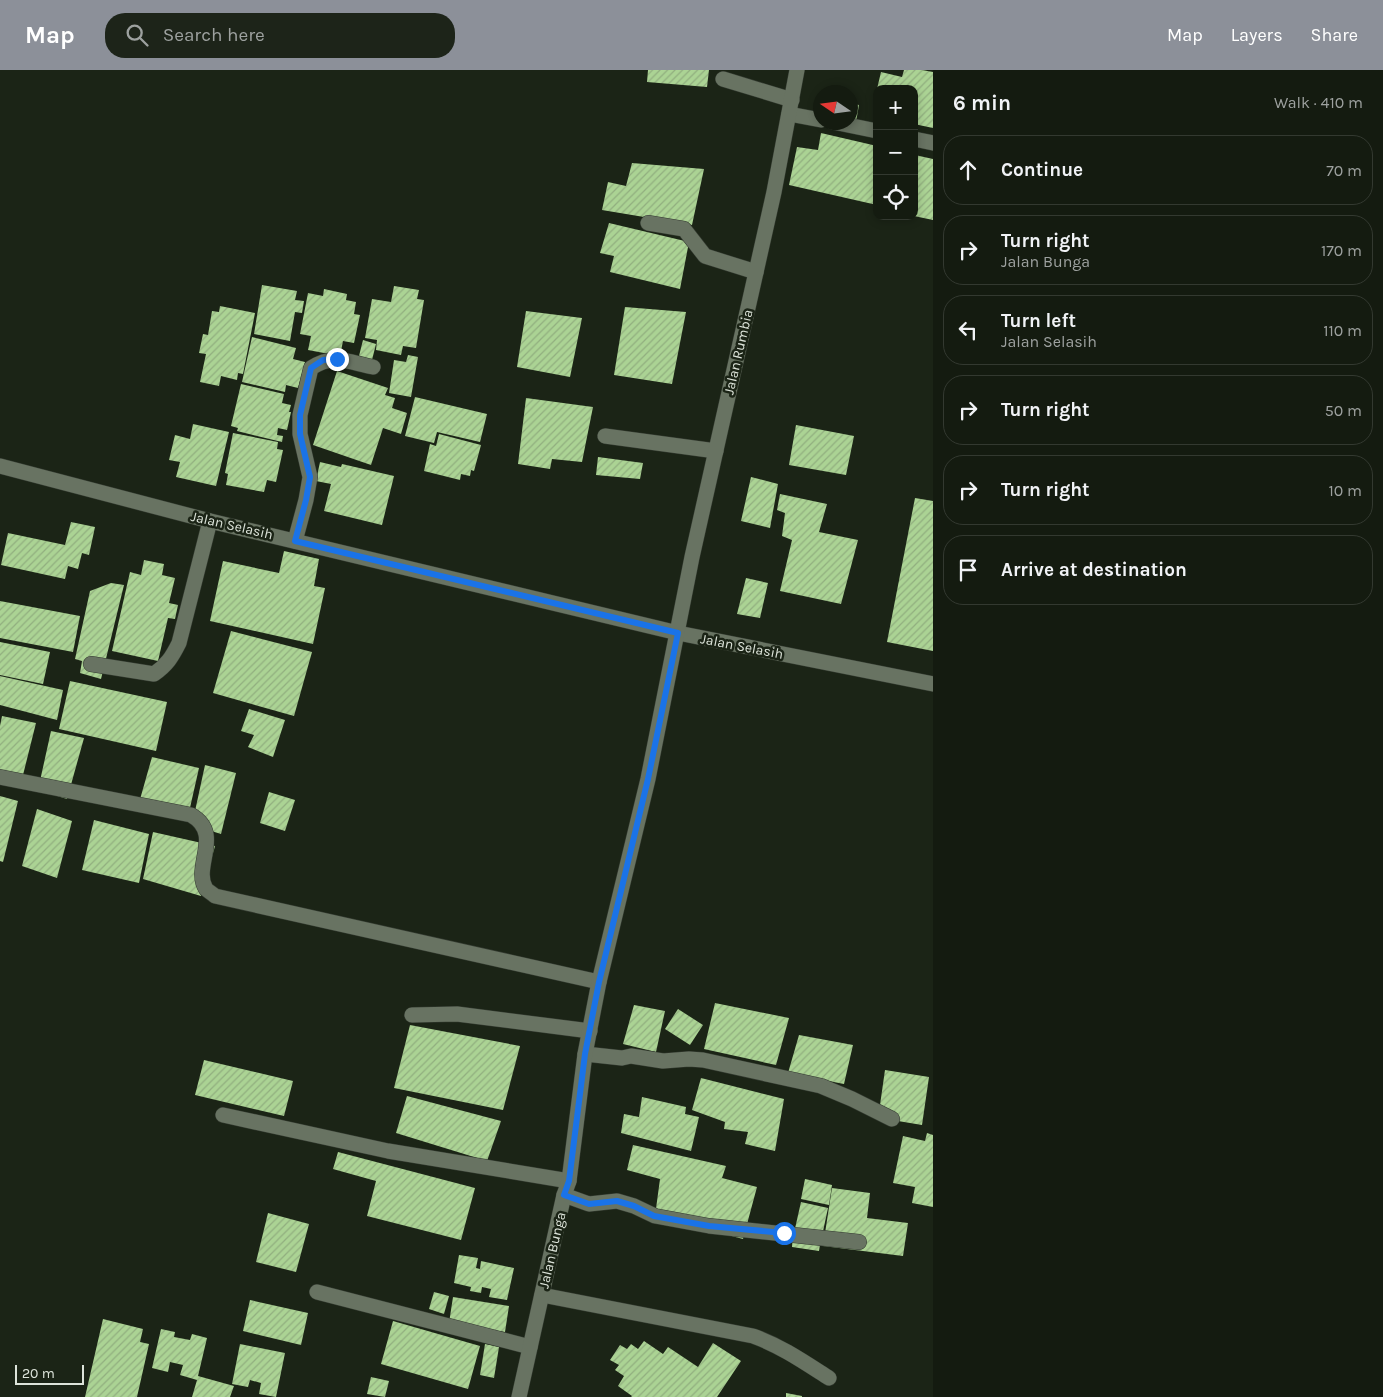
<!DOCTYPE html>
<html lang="en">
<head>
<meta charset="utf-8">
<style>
	:root { --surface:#141b10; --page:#1d2419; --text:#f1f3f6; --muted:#9da19f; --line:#333930; --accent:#8c9099 }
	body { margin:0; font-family:Karla,sans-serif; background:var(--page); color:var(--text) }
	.controls { position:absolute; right:15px; top:15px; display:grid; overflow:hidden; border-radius:10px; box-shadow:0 2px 8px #0003 }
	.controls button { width:45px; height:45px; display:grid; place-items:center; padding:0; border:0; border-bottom:1px solid var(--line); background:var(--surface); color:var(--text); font:25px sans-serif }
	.compass { position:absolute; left:813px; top:15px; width:45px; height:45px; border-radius:50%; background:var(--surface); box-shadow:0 2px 8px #0003; rotate:283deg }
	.scale { position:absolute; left:15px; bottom:12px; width:69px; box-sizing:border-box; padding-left:5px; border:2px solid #dde4da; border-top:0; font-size:14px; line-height:18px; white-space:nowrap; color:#dde4da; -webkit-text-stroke:4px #1b2416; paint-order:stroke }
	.stop { position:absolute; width:15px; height:15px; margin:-11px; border:4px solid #1a73e8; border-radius:50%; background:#fff }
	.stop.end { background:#1a73e8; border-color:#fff; box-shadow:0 1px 5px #0008 }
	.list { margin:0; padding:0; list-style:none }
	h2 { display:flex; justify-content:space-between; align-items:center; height:65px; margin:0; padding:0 20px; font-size:21px }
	h2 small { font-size:16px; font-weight:400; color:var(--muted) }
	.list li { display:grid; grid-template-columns:32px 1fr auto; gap:15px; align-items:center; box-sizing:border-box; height:70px; margin:0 10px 10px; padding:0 10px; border:1px solid var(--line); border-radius:20px }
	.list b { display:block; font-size:19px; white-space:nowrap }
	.list p { margin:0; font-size:16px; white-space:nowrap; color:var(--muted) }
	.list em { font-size:16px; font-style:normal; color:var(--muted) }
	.icon { flex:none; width:28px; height:28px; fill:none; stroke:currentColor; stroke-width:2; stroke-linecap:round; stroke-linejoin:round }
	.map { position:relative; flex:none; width:933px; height:1327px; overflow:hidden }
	header { display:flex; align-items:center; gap:30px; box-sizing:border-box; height:70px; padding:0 25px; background:var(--accent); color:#fff }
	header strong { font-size:24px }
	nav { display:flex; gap:28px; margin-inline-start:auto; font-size:18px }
	.search { width:350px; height:45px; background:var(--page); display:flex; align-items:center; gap:12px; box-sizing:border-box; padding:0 18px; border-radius:20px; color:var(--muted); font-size:19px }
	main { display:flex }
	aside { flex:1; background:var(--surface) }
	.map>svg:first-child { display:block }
</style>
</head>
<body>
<header>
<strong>Map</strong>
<div class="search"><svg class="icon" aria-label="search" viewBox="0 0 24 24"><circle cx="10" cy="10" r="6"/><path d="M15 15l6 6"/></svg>Search here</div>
<nav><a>Map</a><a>Layers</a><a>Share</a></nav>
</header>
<main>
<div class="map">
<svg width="933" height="1327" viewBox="0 0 933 1327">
	<defs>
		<pattern id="building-hatch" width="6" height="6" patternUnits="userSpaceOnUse" patternTransform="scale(1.25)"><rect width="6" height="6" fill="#abd394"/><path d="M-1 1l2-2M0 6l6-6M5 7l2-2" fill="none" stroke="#91af7f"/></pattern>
	</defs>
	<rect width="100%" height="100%" fill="#1b2416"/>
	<!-- building -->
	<g fill="url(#building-hatch)">
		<path d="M648,0H709L707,17L647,12Z"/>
		<path d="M904,0H922L933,2V58L914,54V19H877L881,2L902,7Z"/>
		<path d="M851,33L859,35L856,52L851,51Z"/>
		<path d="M821,63L877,76V135L789,115L797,77L818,80Z"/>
		<path d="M915,85L933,89V150L914,146Z"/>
		<path d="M632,93L704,99L692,155L602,140L608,112L626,116Z"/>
		<path d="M609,153L689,172L680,219L610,202L614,186L600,183Z"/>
		<path d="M262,215L297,221L295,230L304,231L302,243L295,242L290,271L254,264Z"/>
		<path d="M394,216L419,220L417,229L424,230L416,278L403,276L401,285L376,280L377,270L365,268L372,229L391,232Z"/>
		<path d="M324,219L347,224L346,230L356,232L354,244L360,245L354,273L343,271L340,286L308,280L311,266L300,264L308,223L323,226Z"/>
		<path d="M220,236L255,243L243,304L238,303L237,310L221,306L219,316L200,312L206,284L199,283L203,264L208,265L212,241L219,242Z"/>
		<path d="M625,237L686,242L672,314L614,305Z"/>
		<path d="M526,241L582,248L570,307L517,297Z"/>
		<path d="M252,267L296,278L293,289L305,292L298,318L286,315L285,322L242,312Z"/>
		<path d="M363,270L376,274L372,290L359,286Z"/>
		<path d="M408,285L418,287L411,327L389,323L394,290L406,292Z"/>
		<path d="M337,301L388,318L385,325L395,328L392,338L407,343L401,364L383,358L371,395L313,375Z"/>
		<path d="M241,314L284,324L282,333L291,335L289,342H291L287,360L278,358L277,365L283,366L282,372L237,361L238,358L231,356Z"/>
		<path d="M415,327L487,344L480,372L437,362L434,373L405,366Z"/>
		<path d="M526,328L593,337L582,392L552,389L550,399L518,394Z"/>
		<path d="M193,354L229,362L216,416L176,407L180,392L169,390L175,365L190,369Z"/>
		<path d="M796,355L854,366L846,405L789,395Z"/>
		<path d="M233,363L278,372L277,379L283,380L276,412L267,410L264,422L226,415L228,404L225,403Z"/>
		<path d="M439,364L481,375L474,401L471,400L470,406L461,404L460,410L424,401L430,374L436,376Z"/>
		<path d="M598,387L643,393L640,409L596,405Z"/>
		<path d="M320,392L341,397L342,394L394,406L382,455L324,441L331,414L316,411Z"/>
		<path d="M751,407L778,414L770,458L741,451Z"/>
		<path d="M780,424L827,434L819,462L858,470L841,534L780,521L792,470L782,466L785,443L777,440Z"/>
		<path d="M915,428L933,431V581L887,572Z"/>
		<path d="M71,452L95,457L89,485L82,483L78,499L68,496L65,509L1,495L8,463L65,475Z"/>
		<path d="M284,481L319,489L314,516L325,518L313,574L210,551L223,491L279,503Z"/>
		<path d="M144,490L164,494L162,505L175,508L169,533L178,535L175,549L168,548L158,591L112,581L130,502L141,505Z"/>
		<path d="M746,508L768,513L760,548L737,544Z"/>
		<path d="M111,513L124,515L101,609L80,603L82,591L75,589L90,521Z"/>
		<path d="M0,531L80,546L73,582L0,568Z"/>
		<path d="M231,561L312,582L294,646L213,623Z"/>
		<path d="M0,572L50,582L43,614L0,605Z"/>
		<path d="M0,606L63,620L57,650L0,635Z"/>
		<path d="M70,611L167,632L156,681L59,659Z"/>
		<path d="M249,639L285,650L273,687L248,677L254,665L241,661Z"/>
		<path d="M2,646L36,653L22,709L0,702V656Z"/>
		<path d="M51,661L84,668L67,729L38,720Z"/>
		<path d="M152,687L199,698L187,751L137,740Z"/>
		<path d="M205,695L236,703L221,764L192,755Z"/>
		<path d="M269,722L295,730L285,761L260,753Z"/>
		<path d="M0,726L18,731L3,792L0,791Z"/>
		<path d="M37,739L72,751L57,808L22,796Z"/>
		<path d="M94,750L149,764L139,813L82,800Z"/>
		<path d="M153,762L215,776L201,826L143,809Z"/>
		<path d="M715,933L789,948L776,995L704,979Z"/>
		<path d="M634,935L665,941L656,982L623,974Z"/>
		<path d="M678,939L703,955L690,975L665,959Z"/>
		<path d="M410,955L520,976L503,1040L394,1018Z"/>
		<path d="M799,965L853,975L844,1014L788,1003Z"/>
		<path d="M204,990L293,1011L284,1046L195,1025Z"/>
		<path d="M885,1000L929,1007L922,1055L892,1050L879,1042Z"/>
		<path d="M701,1008L784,1029L775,1081L745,1074L748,1062L724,1059L725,1052L692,1040Z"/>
		<path d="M407,1026L501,1051L487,1091L396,1063Z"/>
		<path d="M642,1027L686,1037L685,1044L699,1047L691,1081L621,1063L624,1044L639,1047Z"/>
		<path d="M927,1063L933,1065V1137L912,1133L915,1117L893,1113L903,1066L925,1071Z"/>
		<path d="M633,1075L726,1096L722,1108L757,1117L743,1169L655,1146L660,1109L627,1100Z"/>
		<path d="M338,1082L475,1118L461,1170L367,1146L376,1111L333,1099Z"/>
		<path d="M805,1109L832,1115L829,1135L801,1129Z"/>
		<path d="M832,1118L870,1123L867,1148L908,1153L903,1186L823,1176Z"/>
		<path d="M801,1132L828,1138L822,1166L794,1163Z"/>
		<path d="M268,1143L309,1154L296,1202L256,1192Z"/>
		<path d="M793,1164L821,1168L819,1181L792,1177Z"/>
		<path d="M459,1185L478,1188L476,1198L480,1199L481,1191L514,1198L507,1230L489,1227L491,1219L482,1217L481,1223L470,1221L471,1217L454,1213Z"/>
		<path d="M434,1222L449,1226L444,1244L429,1239Z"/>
		<path d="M453,1227L509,1236L505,1262L449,1253Z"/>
		<path d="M250,1230L308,1243L301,1275L243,1261Z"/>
		<path d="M103,1249L143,1259L140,1272L149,1274L137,1327H85Z"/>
		<path d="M393,1251L480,1276L468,1319L381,1294Z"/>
		<path d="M161,1259L175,1262L174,1267L190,1270L192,1264L207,1268L198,1306L234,1316L230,1327H192L197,1310L180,1305L183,1295L170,1292L168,1302L152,1298Z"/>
		<path d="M644,1271L663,1284L668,1277L698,1297L713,1273L741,1291L717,1327H631L632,1326L618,1316L624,1306L615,1300L619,1295L610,1290L620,1275L627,1279L631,1274L638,1279Z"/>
		<path d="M240,1274L285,1283L276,1327L259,1324L261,1313L250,1310L248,1317L232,1314Z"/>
		<path d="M485,1274L499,1277L494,1308L480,1305Z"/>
		<path d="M371,1307L389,1311L385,1327L367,1324Z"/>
		<path d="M786,1323L802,1326V1327H786Z"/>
	</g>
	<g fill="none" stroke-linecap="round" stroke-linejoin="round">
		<!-- minor casing -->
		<g stroke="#353c32" stroke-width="16">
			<g id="minor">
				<path d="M723,9L792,30"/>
				<path d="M789,44L821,50"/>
				<path d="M833,52L877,61"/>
				<path d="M914,69L933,73"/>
				<path d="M648,153L684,159L705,186L756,202"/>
				<path d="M605,366L716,381"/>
				<path d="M0,396L210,451L678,563L933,614"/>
				<path d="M295,471L306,430L310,407L300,364V345L311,298C334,283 348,292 373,297"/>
				<path d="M91,594L154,604C167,595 172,587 179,573L210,451"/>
				<path d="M0,707L191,745C224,764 192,797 206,819C208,821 213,824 215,826L599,912"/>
				<path d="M412,945L457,944L590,961"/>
				<path d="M585,984L622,988L631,986L663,991L689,989L703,990L821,1016L852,1029L892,1049"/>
				<path d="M223,1045L388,1081L569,1111"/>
				<path d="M564,1125L589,1134L617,1131L634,1136L655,1146L709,1156L859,1172"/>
				<path d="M317,1222L530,1277"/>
				<path d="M542,1225L753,1266C781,1276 804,1292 829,1308"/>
				<path d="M519,1327L564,1125L569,1111L585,984L599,912L648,709L692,487L774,122L797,0"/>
			</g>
		</g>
		<!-- minor -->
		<use href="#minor" stroke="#687362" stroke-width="15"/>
	</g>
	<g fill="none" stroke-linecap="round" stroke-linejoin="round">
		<!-- route -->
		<path stroke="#1a73e8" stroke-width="6" d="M337,289L323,290L311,298L300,345V364L310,407L306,430L295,471L678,563L648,709L599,912L585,984L569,1111L564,1125L589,1134L617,1131L634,1136L654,1146L709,1156L784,1163"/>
	</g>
	<g text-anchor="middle" stroke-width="5" stroke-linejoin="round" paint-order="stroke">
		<!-- street labels -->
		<g font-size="14" fill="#dde4da" stroke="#1b2416">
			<text transform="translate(738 282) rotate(-77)" y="5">Jalan Rumbia</text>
			<text transform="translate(232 455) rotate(13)" y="5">Jalan Selasih</text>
			<text transform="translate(742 576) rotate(11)" y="5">Jalan Selasih</text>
			<text transform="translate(552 1180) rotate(-77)" y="5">Jalan Bunga</text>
		</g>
	</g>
</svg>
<div class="controls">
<button>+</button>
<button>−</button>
<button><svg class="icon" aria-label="locate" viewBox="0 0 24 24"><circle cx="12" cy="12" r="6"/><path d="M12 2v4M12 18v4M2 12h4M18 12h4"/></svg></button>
</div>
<svg class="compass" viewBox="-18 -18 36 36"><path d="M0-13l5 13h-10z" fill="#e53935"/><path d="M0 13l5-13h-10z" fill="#9da19f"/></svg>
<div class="scale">20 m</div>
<div class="stop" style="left:784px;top:1163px"></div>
<div class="stop end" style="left:337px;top:289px"></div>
</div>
<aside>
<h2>6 min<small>Walk · 410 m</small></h2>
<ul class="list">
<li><svg class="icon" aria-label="ahead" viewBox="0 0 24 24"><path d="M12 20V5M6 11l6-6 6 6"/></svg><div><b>Continue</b></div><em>70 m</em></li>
<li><svg class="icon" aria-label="right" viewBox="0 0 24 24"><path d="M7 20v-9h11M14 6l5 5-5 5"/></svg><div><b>Turn right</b><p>Jalan Bunga</p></div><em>170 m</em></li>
<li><svg class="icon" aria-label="left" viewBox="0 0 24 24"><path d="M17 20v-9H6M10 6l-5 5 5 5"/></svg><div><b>Turn left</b><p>Jalan Selasih</p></div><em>110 m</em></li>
<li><svg class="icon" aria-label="right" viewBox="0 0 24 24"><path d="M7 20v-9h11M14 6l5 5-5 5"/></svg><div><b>Turn right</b></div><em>50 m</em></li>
<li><svg class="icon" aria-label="right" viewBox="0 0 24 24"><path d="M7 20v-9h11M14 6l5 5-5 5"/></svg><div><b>Turn right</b></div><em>10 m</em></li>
<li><svg class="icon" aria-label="arrive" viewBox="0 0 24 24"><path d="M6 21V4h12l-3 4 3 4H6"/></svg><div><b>Arrive at destination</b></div></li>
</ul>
</aside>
</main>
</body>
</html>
